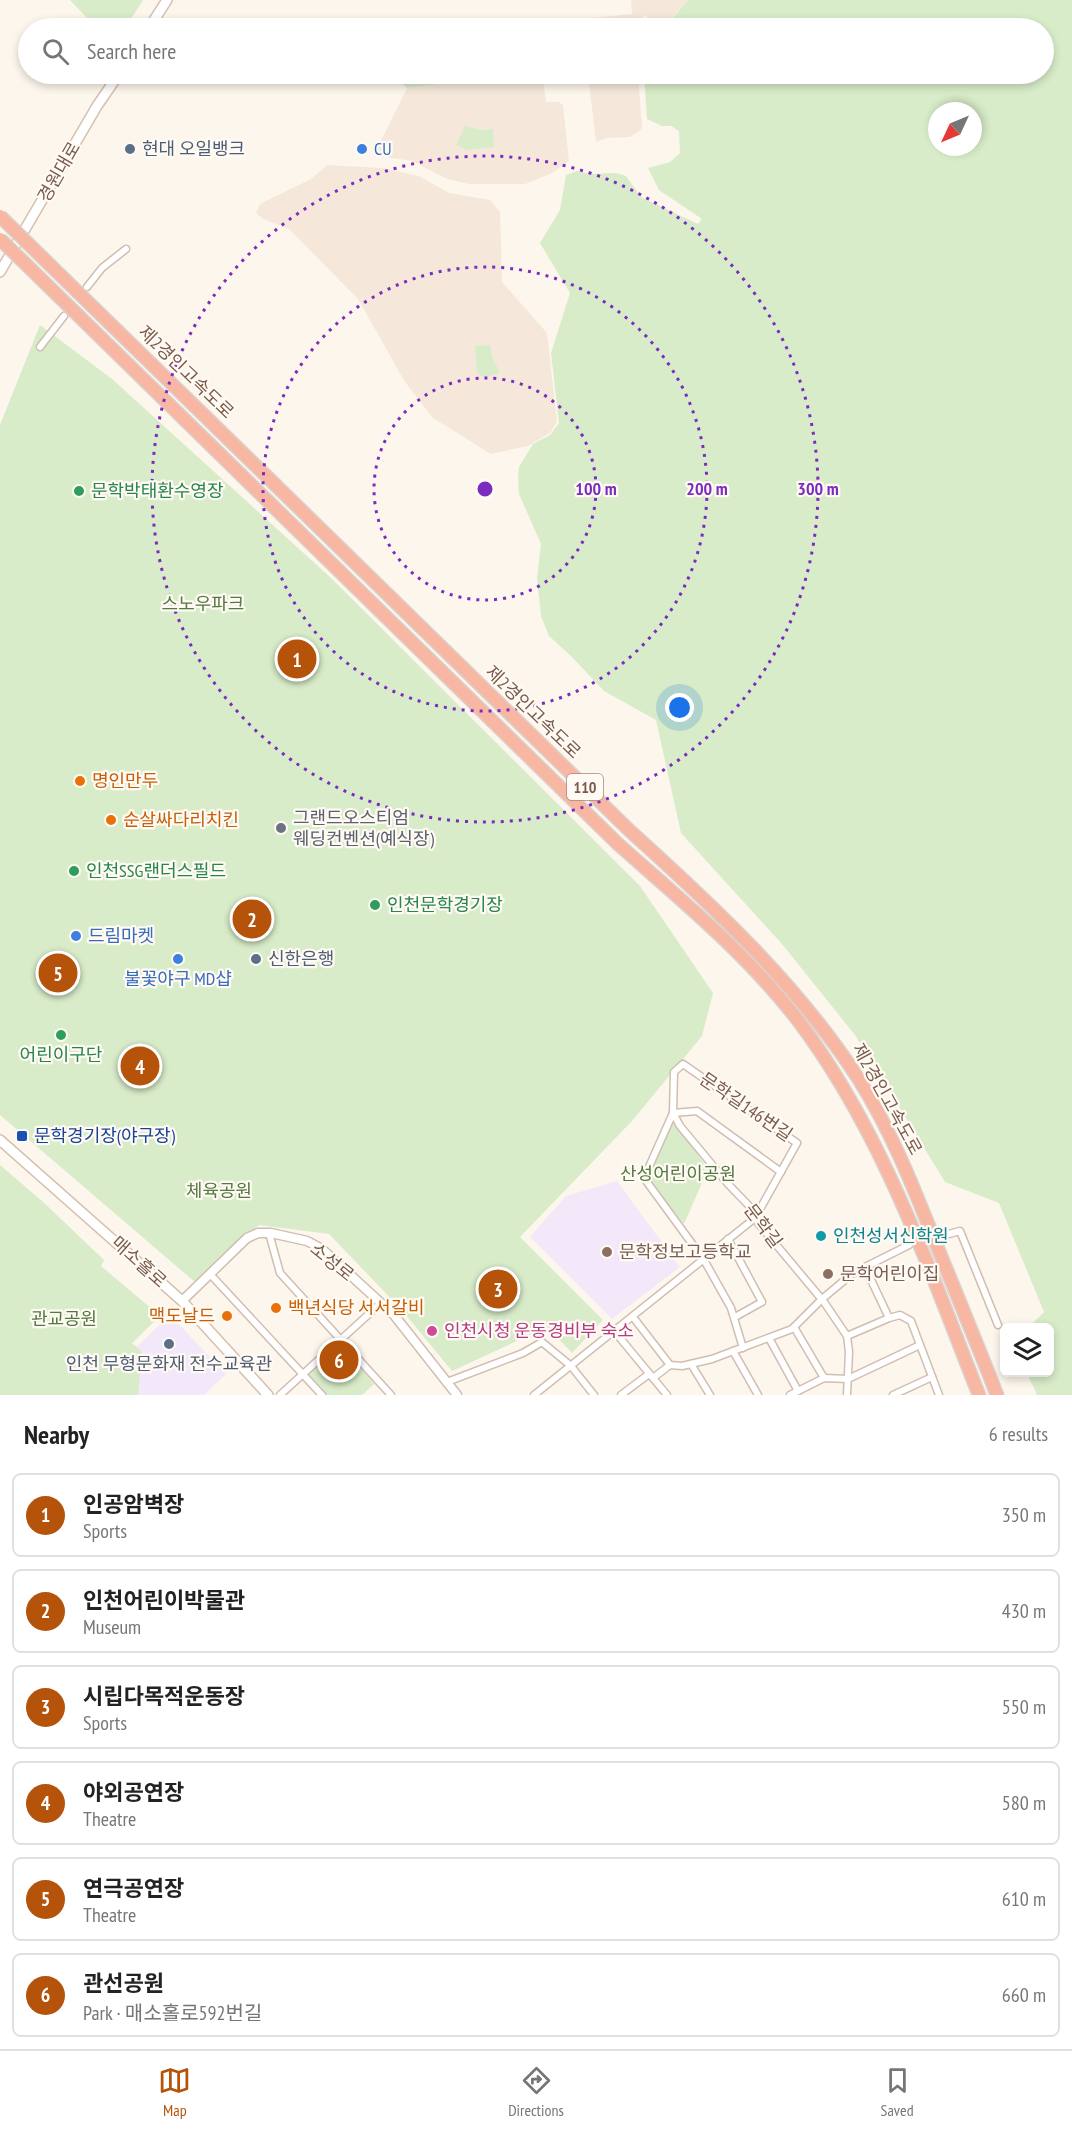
<!DOCTYPE html>
<html lang="en">
<head>
<meta charset="utf-8">
<style>
	:root { --surface:#fff; --page:#f6f6f6; --text:#222; --muted:#767676; --line:#e0e0e0; --accent:#b45309 }
	body { margin:0; font-family:"PT Sans Narrow","Noto Sans KR",sans-serif; background:var(--page); color:var(--text) }
	.controls { position:absolute; right:18px; bottom:18px; display:grid; overflow:hidden; border-radius:9px; box-shadow:0 3px 9px #0003 }
	.controls button { width:54px; height:54px; display:grid; place-items:center; padding:0; border:0; border-bottom:2px solid var(--line); background:var(--surface); color:var(--text); font:30px sans-serif }
	.compass { position:absolute; left:928px; top:102px; width:54px; height:54px; border-radius:50%; background:var(--surface); box-shadow:0 3px 9px #0003; rotate:226deg }
	.you { position:absolute; left:680px; top:708px; width:21px; height:21px; margin:-15px; border:4px solid #fff; border-radius:50%; background:#1a73e8; box-shadow:0 0 0 9px #1a73e833 }
	.badge { display:grid; place-items:center; width:39px; height:39px; border-radius:50%; background:var(--accent); color:#fff; font-size:20px; font-weight:700 }
	.pin { position:absolute; translate:-50% -50%; border:3px solid #fff; box-shadow:0 2px 6px #0006 }
	.list { margin:0; padding:0; list-style:none }
	h2 { display:flex; justify-content:space-between; align-items:center; height:78px; margin:0; padding:0 24px; font-size:26px }
	h2 small { font-size:20px; font-weight:400; color:var(--muted) }
	.list li { display:grid; grid-template-columns:39px 1fr auto; gap:18px; align-items:center; box-sizing:border-box; height:84px; margin:0 12px 12px; padding:0 12px; border:2px solid var(--line); border-radius:9px }
	.list b { display:block; font-size:22px; white-space:nowrap }
	.list p { margin:0; font-size:20px; white-space:nowrap; color:var(--muted) }
	.list em { font-size:20px; font-style:normal; color:var(--muted) }
	.icon { flex:none; width:33px; height:33px; fill:none; stroke:currentColor; stroke-width:2; stroke-linecap:round; stroke-linejoin:round }
	.map { position:relative; flex:none; width:1072px; height:1395px; overflow:hidden }
	.search { position:absolute; background:var(--surface); box-shadow:0 3px 9px #0003; left:18px; right:18px; top:18px; height:66px; display:flex; align-items:center; gap:15px; box-sizing:border-box; padding:0 21px; border-radius:33px; color:var(--muted); font-size:22px }
	.sheet { height:654px; background:var(--surface) }
	nav { display:flex; justify-content:space-around; align-items:center; box-sizing:border-box; height:84px; border-top:2px solid var(--line); background:var(--surface); font-size:16px; color:var(--muted) }
	nav a { display:grid; justify-items:center; gap:3px }
	nav .on { color:var(--accent) }
	.map>svg:first-child { display:block }
</style>
</head>
<body>
<div class="map">
<svg width="1072" height="1395" viewBox="0 0 1072 1395">
	<rect width="100%" height="100%" fill="#fdf6ec"/>
	<!-- residential -->
	<g fill="#f5e8da">
		<path d="M631,0H688L664,28H660L645,15L634,28H583L582,19L632,14Z"/>
		<path d="M551,22V28H484Z"/>
		<path d="M490,74H542L546,102H559L563,105L569,161L552,173L525,184H469L447,179L412,161L380,156L375,153L407,88L490,79Z"/>
		<path d="M588,74H638L642,128L639,131L630,137L607,138L596,142Z"/>
		<path d="M327,165L383,168L419,176L449,193L490,200L500,212L502,282L547,333L557,422L550,433L528,446L491,454L433,418L405,382L358,299L289,229L263,219L256,213L260,204L311,179Z"/>
	</g>
	<!-- education -->
	<g fill="#f3e8fa">
		<path d="M617,1181L680,1267L612,1319L530,1237L566,1196Z"/>
		<path d="M170,1315L226,1374L204,1395H117L102,1380Z"/>
	</g>
	<!-- green -->
	<g fill="#d8ecc9" fill-rule="evenodd">
		<path d="M70,0H143L125,28H93L89,20Z"/>
		<path d="M688,0H1072V1395H1037L1027,1373L1050,1372V1328L1029,1327L1044,1312L999,1203L945,1182L855,1035L782,944L681,833L656,720L604,691L571,656L549,636L541,616L537,578L541,544L519,494L518,477L519,467L533,444L550,435L559,423L551,353L570,293L540,243L560,210L566,175L577,171L590,174L616,173L626,176L641,197L698,224L702,219L659,190L648,168L670,162L680,153L679,131L671,126H662L647,119L644,74H1044V28H665ZM937,111H973V147H937Z"/>
		<path d="M393,74H440L441,84L407,88Z"/>
		<path d="M465,126L481,130L493,129L494,147L467,150L456,145Z"/>
		<path d="M40,325L112,379L331,578L640,886L713,993L702,1036L632,1121L520,1237L603,1320L572,1353L547,1327L452,1371L401,1309L329,1234L259,1225L196,1283L0,1115V425Z"/>
		<path d="M490,345L493,360L499,370L498,374L483,377L477,372L475,346Z"/>
		<path d="M673,1121L708,1169L684,1224L648,1180Z"/>
		<path d="M0,1165L42,1201L104,1260L101,1266L160,1316L132,1343L142,1352L138,1395H0Z"/>
		<path d="M342,1346L374,1384L362,1395H326L307,1375Z"/>
	</g>
	<g fill="none" stroke-linecap="round" stroke-linejoin="round">
		<!-- minor-tunnel -->
		<path stroke="#dcd0c4" stroke-width="6" stroke-dasharray="6 3" stroke-linecap="butt" d="M909,1245L950,1233"/>
		<!-- minor casing -->
		<g stroke="#d1beb0" stroke-width="9">
			<g id="minor">
				<path d="M87,287L102,268L126,249"/>
				<path d="M40,347L64,316"/>
				<path d="M673,1113L644,1178L704,1260L731,1308L743,1348"/>
				<path d="M673,1113L697,1111L781,1172"/>
				<path d="M269,1233L280,1273L391,1395"/>
				<path d="M949,1234L960,1231L998,1325"/>
				<path d="M728,1239L762,1302L735,1317"/>
				<path d="M865,1267L909,1245"/>
				<path d="M210,1274L322,1395"/>
				<path d="M633,1317L670,1365"/>
				<path d="M794,1327L824,1378"/>
				<path d="M615,1332L667,1395"/>
				<path d="M847,1336L889,1318L900,1315L911,1321L939,1395"/>
				<path d="M769,1338L798,1391"/>
				<path d="M733,1351L758,1395"/>
				<path d="M691,1364L710,1395"/>
				<path d="M653,1378L670,1365L682,1366L712,1359L792,1329L822,1299L852,1274L865,1267L889,1318"/>
				<path d="M447,1382L523,1353L542,1342L571,1366L594,1395"/>
				<path d="M280,1395L381,1303"/>
				<path d="M534,1395L755,1218L797,1143L683,1064L674,1072L673,1113L680,1126L729,1185L754,1211L758,1223L824,1302L847,1336L849,1352L847,1395"/>
				<path d="M621,1395L649,1374"/>
				<path d="M790,1395L824,1378L848,1379L920,1345"/>
				<path d="M893,1395L932,1377"/>
			</g>
		</g>
		<!-- tertiary casing -->
		<g stroke="#d1beb0" stroke-width="11">
			<path id="tertiary" d="M182,1301L247,1238L258,1233H271L307,1241L322,1249L394,1315L457,1395"/>
		</g>
		<!-- secondary casing -->
		<g stroke="#d6c0b0" stroke-width="12">
			<g id="secondary">
				<path d="M149,28L167,0"/>
				<path d="M0,272L97,106L119,74"/>
				<path d="M0,1140L182,1301L268,1395"/>
			</g>
		</g>
		<!-- motorway casing -->
		<g stroke="#dad1cd" stroke-width="15">
			<g id="motorway">
				<path d="M51,266L630,831C713,906 797,984 858,1078C889,1127 911,1181 932,1234C954,1288 976,1341 997,1395"/>
				<path d="M41,279L618,844C680,899 746,953 797,1019C882,1131 928,1266 979,1395"/>
			</g>
		</g>
		<!-- minor -->
		<use href="#minor" stroke="#fff" stroke-width="6"/>
		<!-- tertiary -->
		<use href="#tertiary" stroke="#fff" stroke-width="8"/>
		<!-- secondary -->
		<use href="#secondary" stroke="#fff" stroke-width="9"/>
		<!-- motorway -->
		<use href="#motorway" stroke="#f7b7a3" stroke-width="12"/>
		<!-- motorway-bridge casing -->
		<g stroke="#dad1cd" stroke-width="15" stroke-linecap="butt">
			<g id="motorway-bridge">
				<path d="M0,216L51,266"/>
				<path d="M0,239L41,279"/>
			</g>
		</g>
		<!-- motorway-bridge -->
		<use href="#motorway-bridge" stroke="#f7b7a3" stroke-width="12"/>
	</g>
	<!-- distance rings -->
	<g fill="none" stroke="#7b2cbf" stroke-width="3" stroke-dasharray="3 6">
		<circle cx="485" cy="489" r="111"/>
		<circle cx="485" cy="489" r="222"/>
		<circle cx="485" cy="489" r="333"/>
	</g>
	<!-- markers -->
	<g fill="#5c6f8a" stroke="#fffaf3" stroke-width="2">
		<circle cx="130" cy="149" r="6"/>
		<circle cx="256" cy="959" r="6"/>
		<circle cx="169" cy="1344" r="6"/>
	</g>
	<g fill="#3f7fe0" stroke="#fffaf3" stroke-width="2">
		<circle cx="362" cy="149" r="6"/>
		<circle cx="76" cy="936" r="6"/>
		<circle cx="178" cy="959" r="6"/>
	</g>
	<g fill="#2e9e5b" stroke="#fffaf3" stroke-width="2">
		<circle cx="79" cy="491" r="6"/>
		<circle cx="74" cy="871" r="6"/>
		<circle cx="375" cy="905" r="6"/>
		<circle cx="61" cy="1035" r="6"/>
	</g>
	<g fill="#e8710a" stroke="#fffaf3" stroke-width="2">
		<circle cx="80" cy="781" r="6"/>
		<circle cx="111" cy="820" r="6"/>
		<circle cx="276" cy="1308" r="6"/>
		<circle cx="227" cy="1316" r="6"/>
	</g>
	<circle fill="#6b7280" stroke="#fffaf3" stroke-width="2" cx="281" cy="828" r="6"/>
	<rect fill="#1a4fb4" stroke="#fffaf3" stroke-width="2" x="16" y="1130" width="12" height="12" rx="3"/>
	<circle fill="#0f9aa8" stroke="#fffaf3" stroke-width="2" cx="821" cy="1236" r="6"/>
	<g fill="#8d6e63" stroke="#fffaf3" stroke-width="2">
		<circle cx="607" cy="1252" r="6"/>
		<circle cx="828" cy="1274" r="6"/>
	</g>
	<circle fill="#d1479c" stroke="#fffaf3" stroke-width="2" cx="432" cy="1331" r="6"/>
	<g text-anchor="middle" stroke-width="4.5" stroke-linejoin="round" paint-order="stroke">
		<!-- shield labels -->
		<rect fill="#fffaf3" stroke="#a28b7f" stroke-width="1.5" x="567" y="774" width="36" height="26" rx="4.5"/>
		<g font-size="16" font-weight="bold" fill="#7a5c4d">
			<text x="585" y="793">110</text>
		</g>
		<!-- service labels -->
		<g font-size="18" fill="#4e5e75" stroke="#fffaf3" text-anchor="start">
			<text x="142" y="155">현대 오일뱅크</text>
			<text x="268" y="965">신한은행</text>
			<text x="169" y="1370" text-anchor="middle">인천 무형문화재 전수교육관</text>
		</g>
		<!-- shop labels -->
		<g font-size="18" fill="#366cbe" stroke="#fffaf3" text-anchor="start">
			<text x="374" y="155">CU</text>
			<text x="88" y="942">드림마켓</text>
			<text x="178" y="985" text-anchor="middle">불꽃야구 MD샵</text>
		</g>
		<!-- street labels -->
		<g font-size="18" fill="#7a5c4d" stroke="#fffaf3">
			<text transform="translate(59 172) rotate(-60)" y="6">경원대로</text>
			<text transform="translate(186 372) rotate(44)" y="6">제2경인고속도로</text>
			<text transform="translate(533 712) rotate(44)" y="6">제2경인고속도로</text>
			<text transform="translate(887 1099) rotate(61)" y="6">제2경인고속도로</text>
			<text transform="translate(746 1107) rotate(34)" y="6">문학길146번길</text>
			<text transform="translate(763 1226) rotate(53)" y="6">문학길</text>
			<text transform="translate(139 1262) rotate(42)" y="6">매소홀로</text>
			<text transform="translate(332 1262) rotate(39)" y="6">소성로</text>
		</g>
		<!-- leisure labels -->
		<g font-size="18" fill="#27864d" stroke="#fffaf3" text-anchor="start">
			<text x="91" y="497">문학박태환수영장</text>
			<text x="86" y="877">인천SSG랜더스필드</text>
			<text x="387" y="911">인천문학경기장</text>
			<text x="61" y="1061" text-anchor="middle">어린이구단</text>
		</g>
		<!-- park labels -->
		<g font-size="18" fill="#537a41" stroke="#fffaf3">
			<text x="203" y="610">스노우파크</text>
			<text x="678" y="1180">산성어린이공원</text>
			<text x="219" y="1197">체육공원</text>
			<text x="64" y="1325">관교공원</text>
		</g>
		<!-- food labels -->
		<g font-size="18" fill="#c56008" stroke="#fffaf3" text-anchor="start">
			<text x="92" y="787">명인만두</text>
			<text x="123" y="826">순살싸다리치킨</text>
			<text x="288" y="1314">백년식당 서서갈비</text>
			<text x="215" y="1322" text-anchor="end">맥도날드</text>
		</g>
		<!-- worship labels -->
		<g font-size="18" fill="#5b616d" stroke="#fffaf3" text-anchor="start">
			<text x="293" y="824">그랜드오스티엄<tspan x="293" dy="21">웨딩컨벤션(예식장)</tspan></text>
		</g>
		<!-- transit labels -->
		<g font-size="18" fill="#164399" stroke="#fffaf3" text-anchor="start">
			<text x="34" y="1142">문학경기장(야구장)</text>
		</g>
		<!-- culture labels -->
		<g font-size="18" fill="#0d838f" stroke="#fffaf3" text-anchor="start">
			<text x="833" y="1242">인천성서신학원</text>
		</g>
		<!-- education labels -->
		<g font-size="18" fill="#785e54" stroke="#fffaf3" text-anchor="start">
			<text x="619" y="1258">문학정보고등학교</text>
			<text x="840" y="1280">문학어린이집</text>
		</g>
		<!-- hotel labels -->
		<g font-size="18" fill="#b23c85" stroke="#fffaf3" text-anchor="start">
			<text x="444" y="1337">인천시청 운동경비부 숙소</text>
		</g>
	</g>
	<circle cx="485" cy="489" r="9" fill="#7b2cbf" stroke="#fffaf3" stroke-width="3"/>
	<g font-size="18" text-anchor="middle" font-weight="bold" fill="#7b2cbf" stroke="#fffaf3" stroke-width="4.5" stroke-linejoin="round" paint-order="stroke">
		<text x="596" y="495">100 m</text>
		<text x="707" y="495">200 m</text>
		<text x="818" y="495">300 m</text>
	</g>
</svg>
<div class="controls">
<button><svg class="icon" aria-label="layers" viewBox="0 0 24 24"><path d="M12 4l9 5-9 5-9-5zM3 14l9 5 9-5"/></svg></button>
</div>
<svg class="compass" viewBox="-18 -18 36 36"><path d="M0-13l5 13h-10z" fill="#e53935"/><path d="M0 13l5-13h-10z" fill="#767676"/></svg>
<div class="you"></div>
<div class="pin badge" style="left:297px;top:659px">1</div>
<div class="pin badge" style="left:252px;top:919px">2</div>
<div class="pin badge" style="left:498px;top:1289px">3</div>
<div class="pin badge" style="left:140px;top:1066px">4</div>
<div class="pin badge" style="left:58px;top:973px">5</div>
<div class="pin badge" style="left:339px;top:1360px">6</div>
<div class="search"><svg class="icon" aria-label="search" viewBox="0 0 24 24"><circle cx="10" cy="10" r="6"/><path d="M15 15l6 6"/></svg>Search here</div>
</div>
<section class="sheet">
<h2>Nearby<small>6 results</small></h2>
<ul class="list">
<li><span class="badge">1</span><div><b>인공암벽장</b><p>Sports</p></div><em>350 m</em></li>
<li><span class="badge">2</span><div><b>인천어린이박물관</b><p>Museum</p></div><em>430 m</em></li>
<li><span class="badge">3</span><div><b>시립다목적운동장</b><p>Sports</p></div><em>550 m</em></li>
<li><span class="badge">4</span><div><b>야외공연장</b><p>Theatre</p></div><em>580 m</em></li>
<li><span class="badge">5</span><div><b>연극공연장</b><p>Theatre</p></div><em>610 m</em></li>
<li><span class="badge">6</span><div><b>관선공원</b><p>Park · 매소홀로592번길</p></div><em>660 m</em></li>
</ul>
</section>
<nav>
<a class="on"><svg class="icon" aria-label="map" viewBox="0 0 24 24"><path d="M3 6l6-2 6 2 6-2v14l-6 2-6-2-6 2zM9 4v14M15 6v14"/></svg>Map</a>
<a><svg class="icon" aria-label="directions" viewBox="0 0 24 24"><path d="M12 3l9 9-9 9-9-9zM9 14v-3h6M13 9l2 2-2 2"/></svg>Directions</a>
<a><svg class="icon" aria-label="saved" viewBox="0 0 24 24"><path d="M7 4h10v16l-5-4-5 4z"/></svg>Saved</a>
</nav>
</body>
</html>
